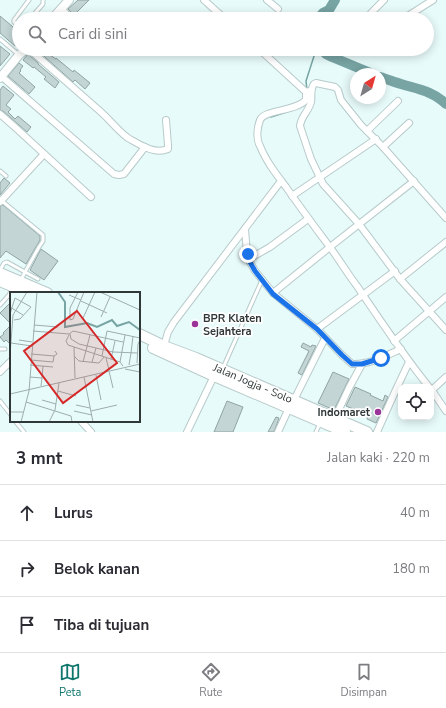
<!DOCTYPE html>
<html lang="id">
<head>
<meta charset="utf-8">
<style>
	:root { --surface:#fff; --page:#f7f7f7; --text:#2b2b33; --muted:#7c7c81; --line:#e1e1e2; --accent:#0f766e }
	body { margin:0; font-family:"Nunito Sans",sans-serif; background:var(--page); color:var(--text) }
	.controls { position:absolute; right:12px; bottom:12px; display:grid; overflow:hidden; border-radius:8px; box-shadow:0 2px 10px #0003 }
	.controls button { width:36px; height:36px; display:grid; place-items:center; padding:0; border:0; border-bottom:1px solid var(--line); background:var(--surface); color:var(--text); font:20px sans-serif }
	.compass { position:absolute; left:350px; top:68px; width:36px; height:36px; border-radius:50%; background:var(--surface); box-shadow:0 2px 10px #0003; rotate:37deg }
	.stop { position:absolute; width:12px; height:12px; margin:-9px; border:3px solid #1a73e8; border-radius:50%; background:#fff }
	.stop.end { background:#1a73e8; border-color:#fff; box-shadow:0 1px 4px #0008 }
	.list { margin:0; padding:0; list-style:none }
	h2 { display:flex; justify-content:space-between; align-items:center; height:52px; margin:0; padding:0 16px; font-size:17px }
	h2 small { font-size:13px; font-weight:400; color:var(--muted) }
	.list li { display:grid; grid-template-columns:26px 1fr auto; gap:12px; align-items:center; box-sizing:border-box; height:56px; padding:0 16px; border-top:1px solid var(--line) }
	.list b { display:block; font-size:15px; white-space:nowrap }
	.list em { font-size:13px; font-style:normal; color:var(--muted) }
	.icon { flex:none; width:22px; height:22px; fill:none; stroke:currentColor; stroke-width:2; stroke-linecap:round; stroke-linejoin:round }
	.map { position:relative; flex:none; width:446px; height:432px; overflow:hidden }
	.search { position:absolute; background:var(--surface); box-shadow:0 2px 10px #0003; left:12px; right:12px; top:12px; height:44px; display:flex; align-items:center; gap:10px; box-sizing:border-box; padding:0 14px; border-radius:22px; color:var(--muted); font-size:15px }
	.sheet { height:220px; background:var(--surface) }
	nav { display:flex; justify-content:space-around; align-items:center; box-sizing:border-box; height:56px; border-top:1px solid var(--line); background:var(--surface); font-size:11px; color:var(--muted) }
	nav a { display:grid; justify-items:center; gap:2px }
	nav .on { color:var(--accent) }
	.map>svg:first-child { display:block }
</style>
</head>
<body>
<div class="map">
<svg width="446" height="432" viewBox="0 0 446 432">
	<rect width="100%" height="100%" fill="#e8fbfb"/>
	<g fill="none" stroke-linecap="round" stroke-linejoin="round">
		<!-- stream -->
		<g stroke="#78a4a4" stroke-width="1.5">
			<path d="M307,90L306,81L315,53V49"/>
			<path d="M271,117L293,110"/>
		</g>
		<!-- river -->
		<g stroke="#78a4a4" stroke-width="10">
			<path d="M318,19L323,13L329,10L335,0"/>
			<path d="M321,49L326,54L332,57L373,74"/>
			<path d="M380,77C387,79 394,82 401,84C417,89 433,91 446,104"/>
		</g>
	</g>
	<!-- building -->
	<g fill="#c3d5d5" stroke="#91a3a3">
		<path d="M78,0H89L74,15L68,9Z"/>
		<path d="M0,16L19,32V41L15,46L0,33Z"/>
		<path d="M0,46L10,54L0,66Z"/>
		<path d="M36,49H45L48,51L47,53L56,59V58L73,72L74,70L90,83L85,89L75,80L73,82Z"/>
		<path d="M28,54L38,63V64L59,82L55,88L44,79L46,77L34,67L33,68L23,60Z"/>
		<path d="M19,63L23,66L20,70L21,71L19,73L35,87L29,94L8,76Z"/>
		<path d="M3,86L14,95L6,105L11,109L8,112L15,119L18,116L31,127L27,132L3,111L0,110V90Z"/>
		<path d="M4,178L10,183L0,195V183Z"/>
		<path d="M3,205L40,236V240L26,264L6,251L0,258V206Z"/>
		<path d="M41,249L58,261L44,280L30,270Z"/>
		<path d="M11,302V324L0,313Z"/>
		<path d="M11,325V345L6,340L4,342L0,337L4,334L3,333Z"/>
		<path d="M303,343L311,347L312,345L316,346L302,375L298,373L309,351L301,347Z"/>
		<path d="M333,372L349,379L334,410L318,403Z"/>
		<path d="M355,387L371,394L370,395L383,401L385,395L388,397L376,423L367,419L368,415L346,406Z"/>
		<path d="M227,401L243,407L233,432H214Z"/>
		<path d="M276,417L279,418L274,432H268Z"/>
	</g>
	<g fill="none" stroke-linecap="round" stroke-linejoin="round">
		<!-- service casing -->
		<g stroke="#b8caca" stroke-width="5">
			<g id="service">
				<path d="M30,19L43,4V0"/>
				<path d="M19,26L14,22V20L29,0"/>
				<path d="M0,39L19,55"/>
				<path d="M0,171L6,176"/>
				<path d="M2,201L43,235V241L39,247L25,272L38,279"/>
				<path d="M0,270L4,263L7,262L25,272L21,280"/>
				<path d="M0,305L9,295L12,289"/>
				<path d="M0,349H5"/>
				<path d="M223,368L262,280"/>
				<path d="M0,401L11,415"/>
				<path d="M15,421L24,432"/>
				<path d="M316,432L320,423"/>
			</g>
		</g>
		<!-- minor casing -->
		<g stroke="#b8caca" stroke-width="8">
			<g id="minor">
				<path d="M204,0L225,19"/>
				<path d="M267,0L278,9"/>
				<path d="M61,9L72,19"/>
				<path d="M372,19L371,13L384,0"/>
				<path d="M403,19L433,0"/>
				<path d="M29,49C53,70 77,91 101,112C110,120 118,131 128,138C139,144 154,155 168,149V145L166,120"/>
				<path d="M259,49L306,92L310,91"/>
				<path d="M1,76L114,174L119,175L124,174L145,147"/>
				<path d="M306,92V100C295,112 265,109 260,120C257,128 256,139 260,146C266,161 276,174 286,187C300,207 314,226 329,246C339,259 347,273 357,286C380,320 403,355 429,387"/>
				<path d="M0,114L17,129L91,197"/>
				<path d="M367,131L398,101"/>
				<path d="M383,147L409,123"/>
				<path d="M292,196L376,139"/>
				<path d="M0,202L44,154"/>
				<path d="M446,218L383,147L361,125L341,100L338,90L335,87L316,83L314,84C310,89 312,96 311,102C309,111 301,116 300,126L311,159L323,184L359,224L400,279L446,330"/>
				<path d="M245,229L247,254L250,262L255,271L273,293L317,329L342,355L352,364C369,365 385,356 401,349"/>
				<path d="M249,259L270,247L308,219"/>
				<path d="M400,279L446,242"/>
				<path d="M273,293L330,247L414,181"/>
				<path d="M317,329L395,271"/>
				<path d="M394,341L446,297"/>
				<path d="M164,346L168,332L174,322L281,181"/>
				<path d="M0,372L11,361"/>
				<path d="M431,389L446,411"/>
				<path d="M432,390L446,377"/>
				<path d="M294,400L325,338"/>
				<path d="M335,418L349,388L362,364"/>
				<path d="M81,421L91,432"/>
				<path d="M187,432L214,376"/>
				<path d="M278,432L289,408"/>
				<path d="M377,432L394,394L409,362"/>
			</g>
		</g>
		<!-- tertiary casing -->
		<g stroke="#b8caca" stroke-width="10">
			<g id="tertiary">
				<path d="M52,19L69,0"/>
				<path d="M0,78L19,55L26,49"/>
			</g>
		</g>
		<!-- trunk casing -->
		<g stroke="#b8caca" stroke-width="12">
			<g id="trunk">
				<path d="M0,273L47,293"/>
				<path d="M0,281L28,293"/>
				<path d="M139,334L164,346L196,358L367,432"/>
				<path d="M153,348L214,376L345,432"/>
			</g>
		</g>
		<!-- service -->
		<use href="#service" stroke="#fff" stroke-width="3"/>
		<!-- minor -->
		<use href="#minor" stroke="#fff" stroke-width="6"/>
		<!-- tertiary -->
		<use href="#tertiary" stroke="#fff" stroke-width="8"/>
		<!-- trunk -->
		<use href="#trunk" stroke="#fff" stroke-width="10"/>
	</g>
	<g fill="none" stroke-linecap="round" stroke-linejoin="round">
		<!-- route -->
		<path stroke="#1a73e8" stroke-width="5" d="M248,254L250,262L255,271L273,294L317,329L342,355L352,364H362L381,358"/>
	</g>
	<!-- markers -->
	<g fill="#9a3498" stroke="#fff" stroke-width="1.5">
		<circle cx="195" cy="324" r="4"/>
		<circle cx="378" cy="412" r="4"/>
	</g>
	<g text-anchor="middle" stroke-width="3.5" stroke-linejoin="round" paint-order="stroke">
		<!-- poi labels -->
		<g font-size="11" font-weight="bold" fill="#303737" stroke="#fff" text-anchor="start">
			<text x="203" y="322">BPR Klaten<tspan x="203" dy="13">Sejahtera</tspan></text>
			<text x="370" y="416" text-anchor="end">Indomaret</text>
		</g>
		<!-- street labels -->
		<g font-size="11" fill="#303737" stroke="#fff">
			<text transform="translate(253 383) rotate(23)" y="4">Jalan Jogja - Solo</text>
		</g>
	</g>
	<!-- overview -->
	<g transform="translate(10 292)">
		<rect width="130" height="130" fill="#e8fbfb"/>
		<path fill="none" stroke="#78a4a4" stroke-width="2" d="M48,0L55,10V35L77,31L87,35L102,28L107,34L119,30L130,38"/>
		<path fill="none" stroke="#9eadad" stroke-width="1" d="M68,0L60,16V28L63,27L74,0M90,0L130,18M59,3L71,8M71,9L97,21M0,15L13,23M0,22L5,6L21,15L10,27L4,28M91,25L100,5M73,26L85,0M24,33L48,35M23,39L59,42L63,39L113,50M60,42L61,47L69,52L103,60L127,61M59,43L56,49L58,53L110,70L113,74M9,48L22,50M1,51L22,54M64,55L65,86M121,61L123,44M21,62L44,64L47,62L45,59M0,63L3,23L17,0M64,64L69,69L89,71L94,65M92,64L97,39L130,46M96,66L99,78M101,67L105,49M21,68L43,70L44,64M73,70L80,43M82,70L86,56M110,70L115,43M127,71L128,52L130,48M20,73L43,75M119,73L121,61M115,77L130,80M99,79L103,96M86,83L91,108M20,85L32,86L31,94M74,85L83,130M32,86L33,74M48,99L66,104M0,102L130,72M32,108L46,112M16,110L61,124L62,130M66,113L80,116M64,119L82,123M81,119L107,113M0,120H13M11,130L19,99L27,0M39,130L45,118L49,91"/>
		<path fill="#d62828" fill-opacity="0.15" stroke="#d62828" stroke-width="2" d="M67,19L107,71L53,111L14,59Z"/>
		<rect width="130" height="130" fill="none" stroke="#303737" stroke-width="2"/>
	</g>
</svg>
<div class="controls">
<button><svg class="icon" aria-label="locate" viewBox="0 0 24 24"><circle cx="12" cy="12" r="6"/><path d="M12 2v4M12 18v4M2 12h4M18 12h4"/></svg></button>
</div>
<svg class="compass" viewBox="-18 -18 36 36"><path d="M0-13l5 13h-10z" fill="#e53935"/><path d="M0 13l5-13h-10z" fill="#7c7c81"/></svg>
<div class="stop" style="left:381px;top:358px"></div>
<div class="stop end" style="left:248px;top:254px"></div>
<div class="search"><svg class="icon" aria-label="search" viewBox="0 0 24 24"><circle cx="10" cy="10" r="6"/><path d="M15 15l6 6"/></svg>Cari di sini</div>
</div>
<section class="sheet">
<h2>3 mnt<small>Jalan kaki · 220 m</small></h2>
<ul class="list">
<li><svg class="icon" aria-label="ahead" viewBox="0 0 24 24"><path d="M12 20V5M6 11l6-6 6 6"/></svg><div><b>Lurus</b></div><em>40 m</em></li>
<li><svg class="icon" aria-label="right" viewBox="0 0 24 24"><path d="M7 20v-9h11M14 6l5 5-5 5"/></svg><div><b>Belok kanan</b></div><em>180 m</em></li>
<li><svg class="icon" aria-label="arrive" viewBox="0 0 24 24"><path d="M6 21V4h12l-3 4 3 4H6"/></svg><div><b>Tiba di tujuan</b></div></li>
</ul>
</section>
<nav>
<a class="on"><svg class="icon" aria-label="map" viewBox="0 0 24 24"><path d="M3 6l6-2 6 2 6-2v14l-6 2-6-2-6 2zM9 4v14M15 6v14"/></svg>Peta</a>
<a><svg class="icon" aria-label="directions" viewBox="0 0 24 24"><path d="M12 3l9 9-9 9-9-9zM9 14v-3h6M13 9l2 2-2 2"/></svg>Rute</a>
<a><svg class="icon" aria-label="saved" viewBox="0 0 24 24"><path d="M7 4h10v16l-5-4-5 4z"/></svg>Disimpan</a>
</nav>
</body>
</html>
